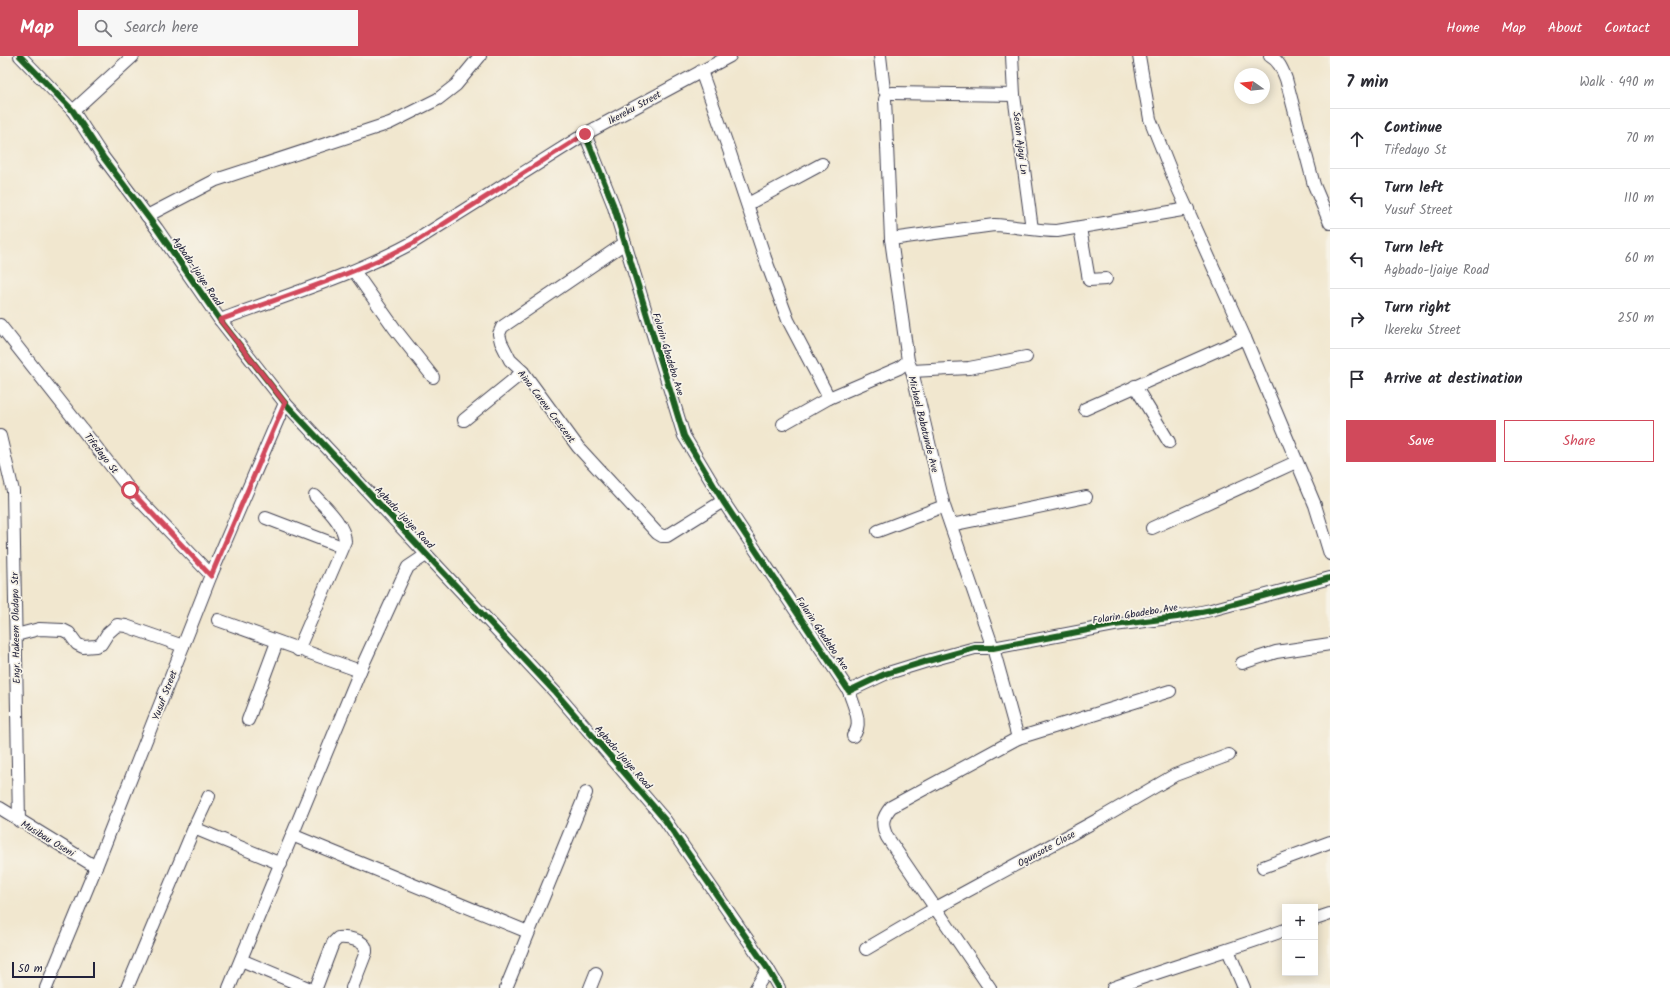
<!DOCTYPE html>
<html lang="en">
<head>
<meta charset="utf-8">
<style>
	:root { --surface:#fff; --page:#f7f7f7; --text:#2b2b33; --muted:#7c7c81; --line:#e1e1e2; --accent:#d1495b }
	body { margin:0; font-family:Kalam,sans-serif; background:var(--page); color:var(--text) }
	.controls { position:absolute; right:12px; bottom:12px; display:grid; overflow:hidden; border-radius:0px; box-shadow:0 2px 10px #0003 }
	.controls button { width:36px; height:36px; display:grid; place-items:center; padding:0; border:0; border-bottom:1px solid var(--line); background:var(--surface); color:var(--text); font:20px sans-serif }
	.compass { position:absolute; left:1234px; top:12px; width:36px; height:36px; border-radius:50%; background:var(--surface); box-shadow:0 2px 10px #0003; rotate:284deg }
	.scale { position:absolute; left:12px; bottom:10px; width:83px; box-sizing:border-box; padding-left:4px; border:2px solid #22223b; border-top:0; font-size:11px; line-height:14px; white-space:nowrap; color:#22223b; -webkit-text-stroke:3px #f7f3e8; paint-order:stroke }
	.stop { position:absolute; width:12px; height:12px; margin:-9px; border:3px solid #d1495b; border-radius:50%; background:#fff }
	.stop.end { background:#d1495b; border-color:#fff; box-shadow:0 1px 4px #0008 }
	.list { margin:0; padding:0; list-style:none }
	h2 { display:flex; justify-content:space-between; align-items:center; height:52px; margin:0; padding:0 16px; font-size:17px }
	h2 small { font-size:13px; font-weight:400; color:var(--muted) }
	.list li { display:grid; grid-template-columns:26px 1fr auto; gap:12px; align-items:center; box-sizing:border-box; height:60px; padding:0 16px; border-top:1px solid var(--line) }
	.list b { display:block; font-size:15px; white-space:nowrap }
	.list p { margin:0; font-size:13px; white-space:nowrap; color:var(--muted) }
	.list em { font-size:13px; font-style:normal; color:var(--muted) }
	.actions { display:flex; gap:8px; padding:12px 16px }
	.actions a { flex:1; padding:9px 0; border:1px solid var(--accent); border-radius:0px; text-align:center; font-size:14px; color:var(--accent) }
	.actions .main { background:var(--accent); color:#fff }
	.icon { flex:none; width:22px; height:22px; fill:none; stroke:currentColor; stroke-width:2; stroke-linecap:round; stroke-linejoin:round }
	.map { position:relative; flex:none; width:1330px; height:932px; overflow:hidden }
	header { display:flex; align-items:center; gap:24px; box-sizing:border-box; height:56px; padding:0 20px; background:var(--accent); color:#fff }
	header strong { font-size:19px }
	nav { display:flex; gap:22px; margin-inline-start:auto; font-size:14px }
	.search { width:280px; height:36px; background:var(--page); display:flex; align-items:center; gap:10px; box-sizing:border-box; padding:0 14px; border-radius:0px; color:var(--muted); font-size:15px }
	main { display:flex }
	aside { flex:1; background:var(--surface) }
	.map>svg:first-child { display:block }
</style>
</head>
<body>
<header>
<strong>Map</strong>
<div class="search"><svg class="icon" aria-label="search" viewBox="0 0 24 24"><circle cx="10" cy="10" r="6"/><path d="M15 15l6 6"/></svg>Search here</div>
<nav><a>Home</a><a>Map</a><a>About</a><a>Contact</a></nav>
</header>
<main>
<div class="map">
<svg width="1330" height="932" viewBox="0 0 1330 932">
	<rect width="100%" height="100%" fill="#f7f3e8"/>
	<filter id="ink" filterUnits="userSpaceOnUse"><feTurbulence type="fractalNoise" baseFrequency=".025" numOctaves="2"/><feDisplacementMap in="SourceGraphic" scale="8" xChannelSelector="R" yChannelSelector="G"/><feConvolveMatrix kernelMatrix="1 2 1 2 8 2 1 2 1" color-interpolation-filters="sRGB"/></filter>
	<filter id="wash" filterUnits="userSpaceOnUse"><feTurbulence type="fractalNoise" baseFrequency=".012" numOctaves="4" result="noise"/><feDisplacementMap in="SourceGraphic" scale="16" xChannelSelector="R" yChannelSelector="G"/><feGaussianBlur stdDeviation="0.9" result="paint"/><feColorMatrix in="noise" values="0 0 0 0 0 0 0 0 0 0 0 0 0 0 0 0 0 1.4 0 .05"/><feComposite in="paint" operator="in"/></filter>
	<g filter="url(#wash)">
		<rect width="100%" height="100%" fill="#f1e7cf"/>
	</g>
	<g filter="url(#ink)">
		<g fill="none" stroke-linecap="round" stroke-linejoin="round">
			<!-- minor casing -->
			<g stroke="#414051" stroke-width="14">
				<g id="minor">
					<path d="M20,0L73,55L103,101L157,173L220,264L285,347L555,636L665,764L768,913L779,932"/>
					<path d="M880,0L884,34"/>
					<path d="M1012,0L1014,39L1032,173"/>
					<path d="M1139,0L1150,63L1176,128L1245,282L1315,449L1330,498"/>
					<path d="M1270,0C1279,5 1282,13 1286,23L1314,129L1330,167"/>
					<path d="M701,15L729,94L765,202L788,264L829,342"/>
					<path d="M892,37L1014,39"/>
					<path d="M885,43L891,183L908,305L912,315L944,450L993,592L1018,682"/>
					<path d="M73,55L133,0"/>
					<path d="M585,78L613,148L684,380L723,445L849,635L885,618L924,606L975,592H993L1114,569L1177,561L1211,554L1330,522"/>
					<path d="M748,148L822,108"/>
					<path d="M147,160L216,124L390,67L438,43L456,29L480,0"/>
					<path d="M1080,172L1089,224L1106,223"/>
					<path d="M891,183L994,169C1016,170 1036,175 1057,175L1188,153"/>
					<path d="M625,187L502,271L499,278L501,286L510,304L523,316L578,391L657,477L662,480H667L723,445"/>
					<path d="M354,215L395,273L433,321"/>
					<path d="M220,264C284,240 351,220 412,187L585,78L730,0"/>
					<path d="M0,269L130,434L211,519"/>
					<path d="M912,315L969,312L1026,301"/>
					<path d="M1135,330L1169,386"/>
					<path d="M1085,353L1245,282"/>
					<path d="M464,364L523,316"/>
					<path d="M783,368L829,342L899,312L908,305"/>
					<path d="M0,380L13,435L19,765"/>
					<path d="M266,462L342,491"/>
					<path d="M951,469L1086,441"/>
					<path d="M1152,472L1296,406"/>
					<path d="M878,475L944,450"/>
					<path d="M218,564L360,615"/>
					<path d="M16,579L39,573L63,574L69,577L77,588L83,591L96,590L101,588L108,577L117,569L126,570L183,590"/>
					<path d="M298,594L345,485C344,468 326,452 315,440"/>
					<path d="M1242,607L1276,596L1330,588"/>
					<path d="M849,635C853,649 864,668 853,680"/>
					<path d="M248,664L277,586"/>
					<path d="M0,752L96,811"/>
					<path d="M194,772L281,808"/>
					<path d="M292,779L528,876"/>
					<path d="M1263,811L1330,786"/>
					<path d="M1315,863L1330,858"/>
					<path d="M866,893L936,852L1101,762L1175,719L1229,699"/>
					<path d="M1228,894L1244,932"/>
					<path d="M241,904L308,932"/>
					<path d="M46,932L96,811L211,519L285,347"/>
					<path d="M127,932L194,772L209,740"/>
					<path d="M229,932L360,615L402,523L408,511L426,499"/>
					<path d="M316,932L333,887L338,882C348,881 367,884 366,896L352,932"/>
					<path d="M506,932L586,737"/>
					<path d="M590,932L596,917"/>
					<path d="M756,932L768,913"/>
					<path d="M990,932L887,781C881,768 882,762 891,751L1018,682L1170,635"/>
					<path d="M1113,932C1170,911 1228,895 1285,874"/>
				</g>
			</g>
			<!-- minor -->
			<use href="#minor" stroke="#fff" stroke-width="12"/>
			<!-- cycleway casing -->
			<g stroke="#f7f3e8" stroke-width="8">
				<g id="cycleway">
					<path d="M20,0L73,55L103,101L157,173L220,264L285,347L555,636L665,764L768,913L779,932"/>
					<path d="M585,78L613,148L684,380L723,445L849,635L885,618L924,606L975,592H993L1114,569L1177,561L1211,554L1330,522"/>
				</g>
			</g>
			<!-- cycleway -->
			<use href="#cycleway" stroke="#1b5e20" stroke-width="6"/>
		</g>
	</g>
	<g fill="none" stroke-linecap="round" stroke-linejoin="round" filter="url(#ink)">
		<!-- route -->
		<path stroke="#d1495b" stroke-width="5" d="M130,434L211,520L285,347L220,264C284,240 351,220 412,188L585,78"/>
	</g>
	<g text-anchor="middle" stroke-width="3.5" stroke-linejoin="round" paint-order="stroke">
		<!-- street labels -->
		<g font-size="10" fill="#22223b" stroke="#f7f3e8">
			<text transform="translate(634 51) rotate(-29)" y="4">Ikereku Street</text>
			<text transform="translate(1021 87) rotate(83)" y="4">Sesan Ajayi Ln</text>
			<text transform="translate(198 215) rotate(56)" y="4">Agbado-Ijaiye Road</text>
			<text transform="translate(669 298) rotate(73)" y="4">Folarin Gbadebo Ave</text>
			<text transform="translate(547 350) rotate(53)" y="4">Aina Carew Crescent</text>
			<text transform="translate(924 368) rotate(76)" y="4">Michael Babatunde Ave</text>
			<text transform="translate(102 397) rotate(52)" y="4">Tifedayo St</text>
			<text transform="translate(405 461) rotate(47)" y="4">Agbado-Ijaiye Road</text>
			<text transform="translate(1135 557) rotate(-9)" y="4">Folarin Gbadebo Ave</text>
			<text transform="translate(15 572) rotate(-91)" y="4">Engr. Hakeem Oladapo Str</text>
			<text transform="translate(823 577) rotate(56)" y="4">Folarin Gbadebo Ave</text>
			<text transform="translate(164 639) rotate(-69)" y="4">Yusuf Street</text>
			<text transform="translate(624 701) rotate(49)" y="4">Agbado-Ijaiye Road</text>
			<text transform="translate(48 782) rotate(31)" y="4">Musibau Oseni</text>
			<text transform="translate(1046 792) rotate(-29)" y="4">Ogunsote Close</text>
		</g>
	</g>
</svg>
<div class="controls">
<button>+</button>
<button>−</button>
</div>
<svg class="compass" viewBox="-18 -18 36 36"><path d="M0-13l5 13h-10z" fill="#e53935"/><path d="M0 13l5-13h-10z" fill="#7c7c81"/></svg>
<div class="scale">50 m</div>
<div class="stop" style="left:130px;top:434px"></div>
<div class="stop end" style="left:585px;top:78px"></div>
</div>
<aside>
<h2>7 min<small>Walk · 490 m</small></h2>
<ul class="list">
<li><svg class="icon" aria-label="ahead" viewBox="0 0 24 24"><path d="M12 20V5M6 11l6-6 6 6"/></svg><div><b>Continue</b><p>Tifedayo St</p></div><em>70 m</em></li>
<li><svg class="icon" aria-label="left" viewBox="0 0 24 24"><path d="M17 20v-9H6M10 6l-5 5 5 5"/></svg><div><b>Turn left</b><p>Yusuf Street</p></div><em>110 m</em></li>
<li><svg class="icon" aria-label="left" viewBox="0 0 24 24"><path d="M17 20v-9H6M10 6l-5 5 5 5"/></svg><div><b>Turn left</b><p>Agbado-Ijaiye Road</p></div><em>60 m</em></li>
<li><svg class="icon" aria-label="right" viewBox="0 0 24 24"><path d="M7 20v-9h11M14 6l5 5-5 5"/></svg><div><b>Turn right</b><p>Ikereku Street</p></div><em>250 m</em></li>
<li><svg class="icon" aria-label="arrive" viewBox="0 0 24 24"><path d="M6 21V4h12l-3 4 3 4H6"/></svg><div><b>Arrive at destination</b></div></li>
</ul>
<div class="actions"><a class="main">Save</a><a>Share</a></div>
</aside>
</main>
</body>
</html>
